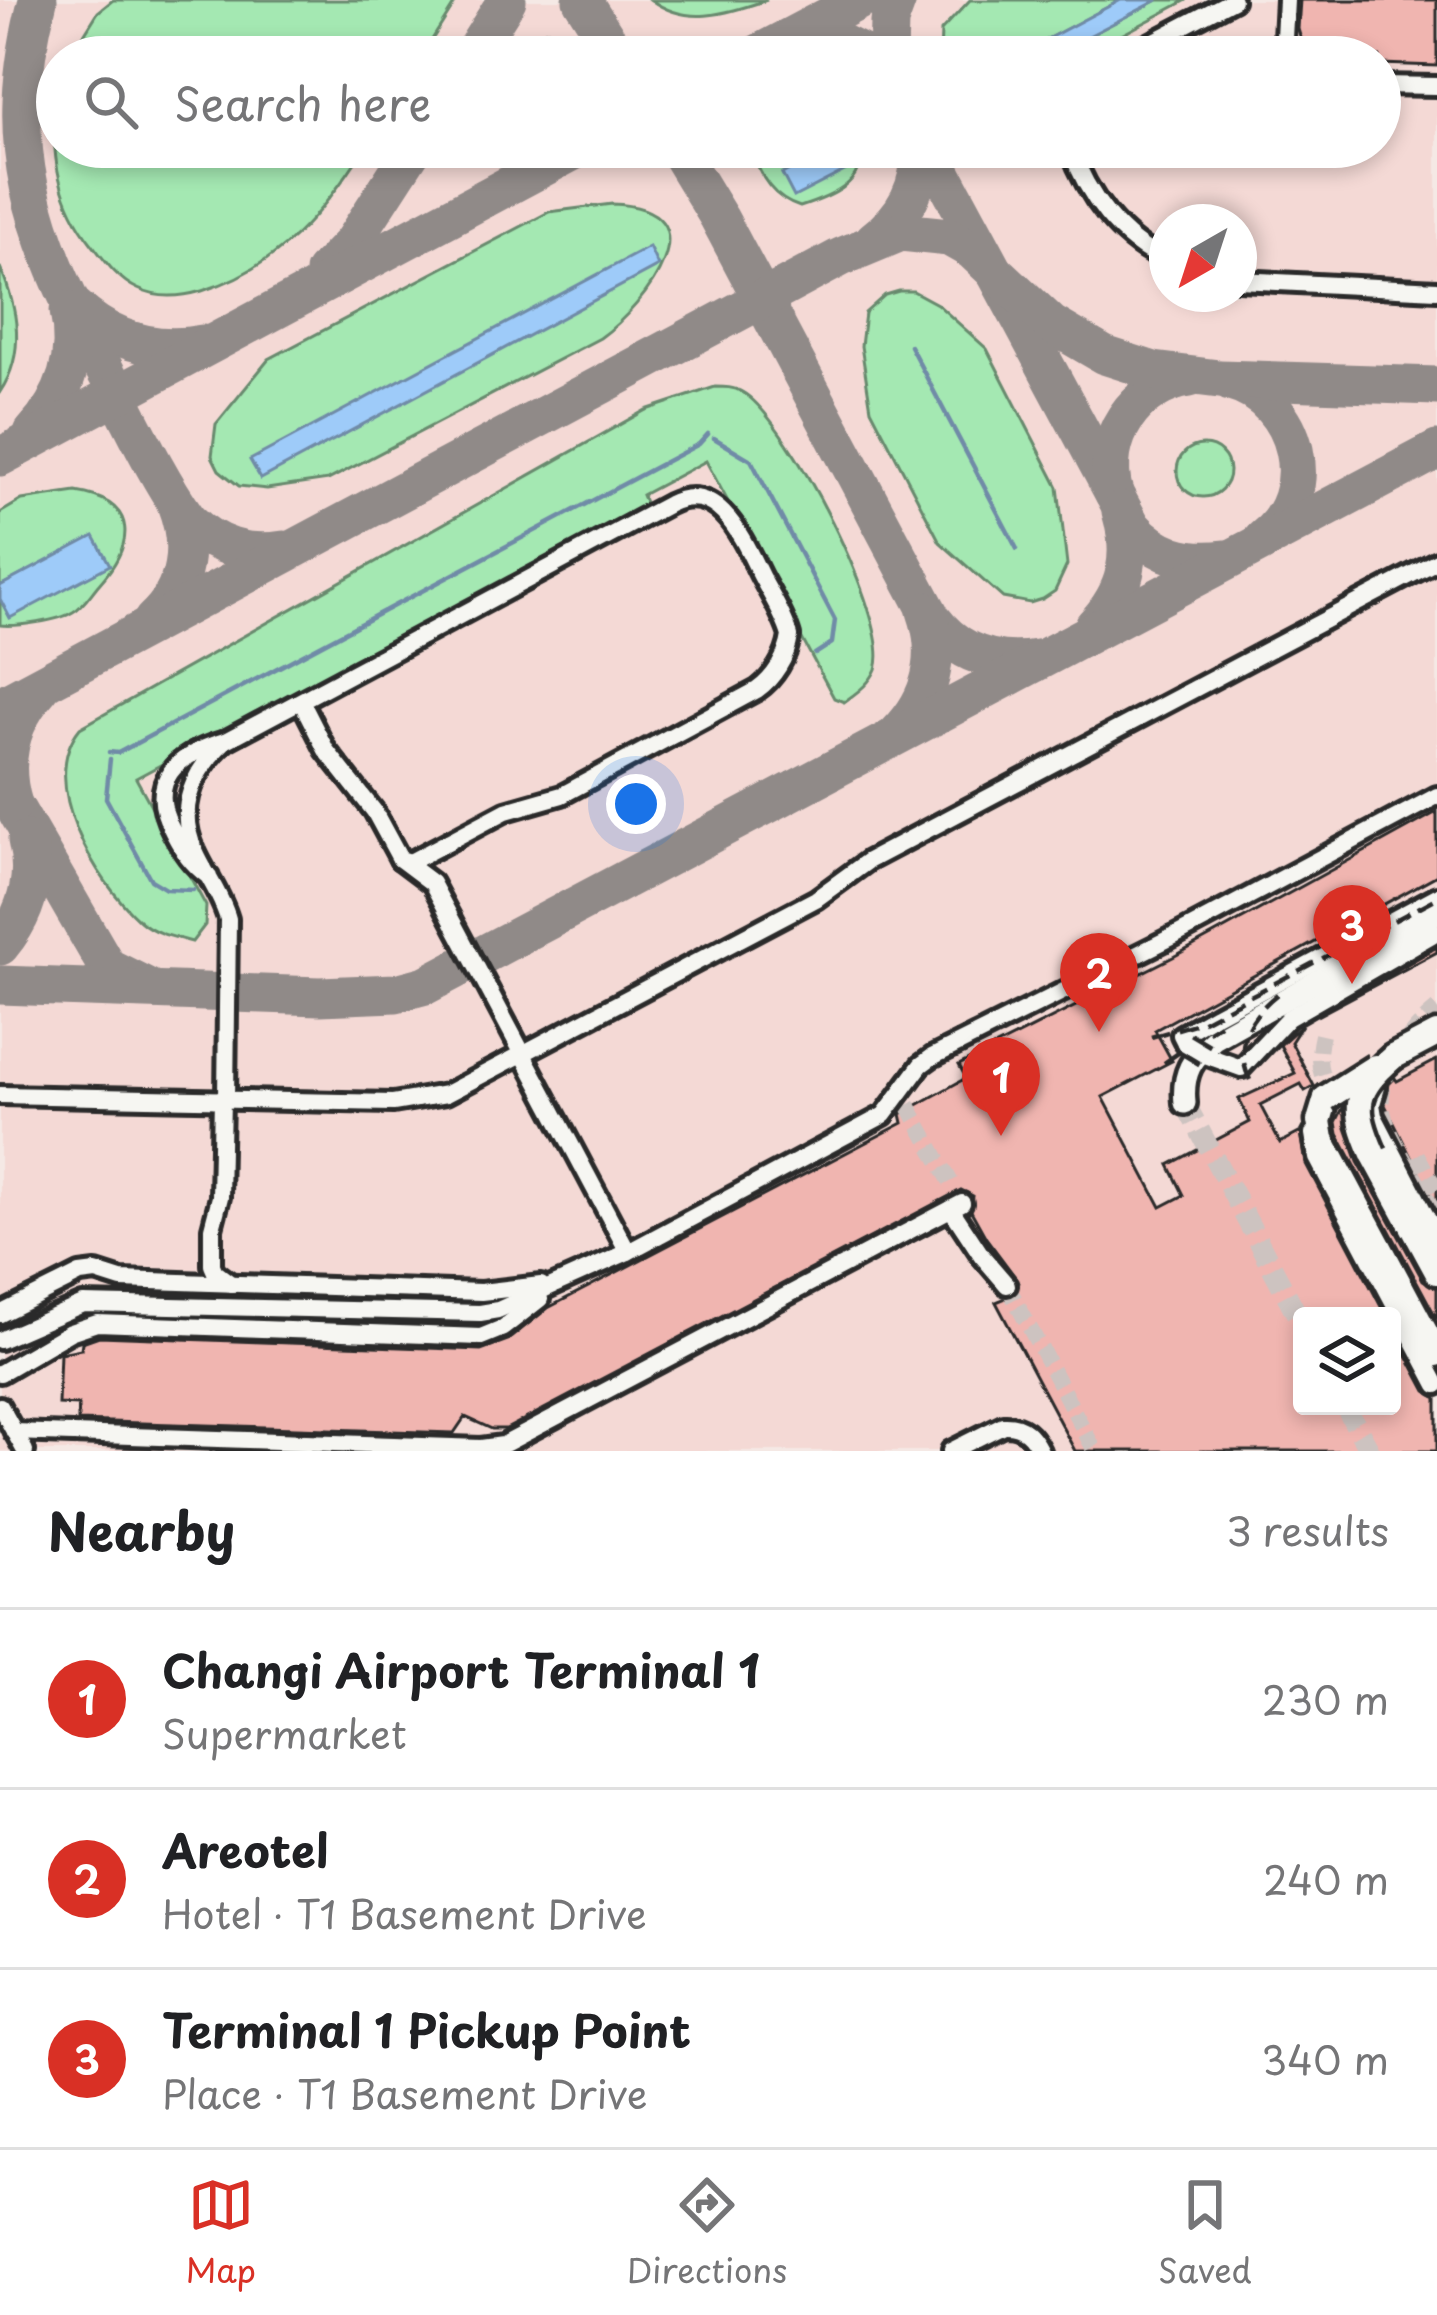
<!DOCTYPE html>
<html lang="en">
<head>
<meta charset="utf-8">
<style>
	:root { --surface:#fff; --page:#f6f6f6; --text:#202124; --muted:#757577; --line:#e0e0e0; --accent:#d93025 }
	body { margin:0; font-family:"Playpen Sans",sans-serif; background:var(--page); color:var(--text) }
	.controls { position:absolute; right:36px; bottom:36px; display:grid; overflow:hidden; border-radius:12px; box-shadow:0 6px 18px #0003 }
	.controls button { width:108px; height:108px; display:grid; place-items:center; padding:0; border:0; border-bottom:3px solid var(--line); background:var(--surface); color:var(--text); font:60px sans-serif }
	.compass { position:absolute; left:1149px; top:204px; width:108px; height:108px; border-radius:50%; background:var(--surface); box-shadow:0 6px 18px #0003; rotate:219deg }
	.you { position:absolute; left:636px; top:804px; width:42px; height:42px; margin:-30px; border:9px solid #fff; border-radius:50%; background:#1a73e8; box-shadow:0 0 0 18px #1a73e833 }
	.badge { display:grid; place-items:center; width:78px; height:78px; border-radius:50%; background:var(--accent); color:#fff; font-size:39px; font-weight:700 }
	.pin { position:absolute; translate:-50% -99px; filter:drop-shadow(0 3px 6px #0008) }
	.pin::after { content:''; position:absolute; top:63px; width:42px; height:36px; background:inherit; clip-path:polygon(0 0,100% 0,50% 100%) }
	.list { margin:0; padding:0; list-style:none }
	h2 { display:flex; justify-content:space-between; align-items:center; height:156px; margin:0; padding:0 48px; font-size:51px }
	h2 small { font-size:39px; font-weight:400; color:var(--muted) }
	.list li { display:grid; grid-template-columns:78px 1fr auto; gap:36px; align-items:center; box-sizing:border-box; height:180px; padding:0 48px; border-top:3px solid var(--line) }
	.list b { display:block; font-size:45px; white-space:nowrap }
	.list p { margin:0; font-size:39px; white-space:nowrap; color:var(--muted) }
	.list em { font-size:39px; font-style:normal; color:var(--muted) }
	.icon { flex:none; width:66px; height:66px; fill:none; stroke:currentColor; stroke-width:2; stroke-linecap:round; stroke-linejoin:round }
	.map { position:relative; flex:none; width:1437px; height:1451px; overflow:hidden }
	.search { position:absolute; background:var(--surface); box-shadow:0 6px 18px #0003; left:36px; right:36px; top:36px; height:132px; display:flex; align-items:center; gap:30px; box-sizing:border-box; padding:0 42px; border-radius:66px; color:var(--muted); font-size:45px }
	.sheet { height:696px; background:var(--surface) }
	nav { display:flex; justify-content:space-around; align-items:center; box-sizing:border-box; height:168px; border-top:3px solid var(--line); background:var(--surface); font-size:33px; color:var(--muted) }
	nav a { display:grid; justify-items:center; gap:6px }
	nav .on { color:var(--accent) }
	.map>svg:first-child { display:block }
</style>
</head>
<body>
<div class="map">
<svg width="1437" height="1451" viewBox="0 0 1437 1451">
	<rect width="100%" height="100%" fill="#f5e9e5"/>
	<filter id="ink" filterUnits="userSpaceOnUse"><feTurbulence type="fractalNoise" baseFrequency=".00833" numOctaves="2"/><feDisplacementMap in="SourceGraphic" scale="24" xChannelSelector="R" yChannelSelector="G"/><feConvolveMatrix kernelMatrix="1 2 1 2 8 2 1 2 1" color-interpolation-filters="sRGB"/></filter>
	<g filter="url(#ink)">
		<!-- built -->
		<path fill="#f4d9d5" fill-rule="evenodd" d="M0,0H1437V1451H0ZM57,57H1380V147H57ZM1167,222H1239V294H1167ZM1302,1316H1392V1406H1302Z"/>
		<!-- green -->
		<g fill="#a4e8b2" stroke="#688a6e" stroke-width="3">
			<path d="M113,0H457L421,57H70L98,12Z"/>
			<path d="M651,0H767C727,13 688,27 651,0Z"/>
			<path d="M970,0H1121L1013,57H940L941,31Z"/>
			<path d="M1158,0H1187L1080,57H1048Z"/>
			<path d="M548,30L557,34L570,57H524L539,33Z"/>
			<path d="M57,105V147H365C324,212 278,268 202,291C181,297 158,299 138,289C118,280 105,261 92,244C60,204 49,155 57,105Z"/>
			<path d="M752,147H833L783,174L851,167L841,147H858C868,184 828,198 800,207C772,198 758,175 752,147Z"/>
			<path d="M612,204C721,208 645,306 600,338L328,480L267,489L239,486L219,470L212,456L216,424L269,359L549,212Z"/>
			<path d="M0,267C18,309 26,353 0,392Z"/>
			<path d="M899,291H913L937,304L987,349L1058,487L1067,565L1055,591L1043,599L1030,603L1003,598L940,542L871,409L861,346L865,313L885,295Z"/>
			<path d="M715,387C724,387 734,387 742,392C786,416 893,621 876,669C870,684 856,693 844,702L834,698L706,461L642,495L646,505L136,778L206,906L205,925L192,942C174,937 155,934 140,921C96,882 36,782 80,728L646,410Z"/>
			<circle cx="1203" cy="471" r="26"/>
			<path d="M76,492C140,502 134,545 99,584C91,593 83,607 73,612C59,621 16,627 0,625V599L10,617L109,565L94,537L0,586V513L22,500Z"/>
		</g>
		<!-- water -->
		<g fill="#9ecbf9" stroke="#708ba7" stroke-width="3">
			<path d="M1121,0H1158L1048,57H1013Z"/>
			<path d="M833,147H841L852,167L794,197L782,174Z"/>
			<path d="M649,247L658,266L261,479L250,460Z"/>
			<path d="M94,536L110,565L10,618L0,599V586Z"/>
		</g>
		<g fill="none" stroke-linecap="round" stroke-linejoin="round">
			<!-- stream -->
			<g stroke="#708ba7" stroke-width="4.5">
				<path d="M910,346L1017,549"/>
				<path d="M714,438L751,460L835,620L832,643L815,654"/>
				<path d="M386,610L699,444L708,434"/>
				<path d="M109,752L118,753L384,611"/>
				<path d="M110,759L106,798L151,880L166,889L193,890"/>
			</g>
			<!-- taxiway -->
			<g stroke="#908a88" stroke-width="39">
				<path d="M38,0C0,146 32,232 99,359C128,413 153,471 188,520C215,547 246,556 284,550"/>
				<path d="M582,0L618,57"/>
				<path d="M789,41L839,42L869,57"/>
				<path d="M471,57L507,0"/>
				<path d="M752,57L860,0"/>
				<path d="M888,57L889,22L897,0"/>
				<path d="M676,147L719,218L932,619C958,654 994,666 1037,659"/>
				<path d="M928,147L1132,527C1157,555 1187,564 1225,559"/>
				<path d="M874,240C905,216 921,187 920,147"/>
				<path d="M324,272L352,243L414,147"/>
				<path d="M75,307C111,341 154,353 203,344"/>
				<path d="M1230,382C1299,400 1321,494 1263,539"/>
				<path d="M33,433C64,399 79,357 69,311"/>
				<path d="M0,457L581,147"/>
				<path d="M1114,493C1099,439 1134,386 1190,378"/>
				<path d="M153,620C187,590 192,545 176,504"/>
				<path d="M1094,626C1127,591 1134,556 1121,511"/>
				<path d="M0,706L841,257L901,232L949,237L972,250L1051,324L1104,355L1154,371L1219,379L1437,386"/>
				<path d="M898,733C931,699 942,657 926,611"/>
				<path d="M0,782L107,967L147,987"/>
				<path d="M13,804C0,760 10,721 41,687"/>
				<path d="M0,946C26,915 37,880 27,840"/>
				<path d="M0,985L320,996L396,993L426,985L1437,450"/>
			</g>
		</g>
		<!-- building -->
		<g fill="#f0b5b0" stroke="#2b2b2b" stroke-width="3">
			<path d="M1300,0H1437V66L1380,64V57H1306L1298,29Z"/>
			<path d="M1437,812V875L1155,1030L1172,1061L1103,1097L1161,1207L1184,1195L1169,1165L1250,1122L1239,1099L1295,1073L1280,1045L1302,1025L1291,1042L1314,1086L1305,1091L1301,1084L1260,1105L1280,1143L1301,1132L1306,1164L1386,1316H1302V1406H1392V1327L1426,1391L1437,1398V1451H1075L996,1302L1016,1294L1019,1282L986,1238L971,1211L973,1196L961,1190L506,1429H492L465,1417L454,1433L78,1421V1405L58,1404L60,1353L81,1349L82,1342L99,1336L481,1350L508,1340L548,1308L903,1123L901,1114L966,1078L959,1065L1173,957Z"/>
			<path d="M1437,947V952L1317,1016Z"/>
			<path d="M1437,1060V1209L1385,1105L1389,1084L1395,1078L1397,1081Z"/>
			<path d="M1344,1106L1346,1128L1358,1162L1423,1280L1437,1288V1319L1338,1134L1336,1122Z"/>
		</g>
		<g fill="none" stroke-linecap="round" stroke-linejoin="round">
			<!-- minor-tunnel -->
			<g stroke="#cdc3c0" stroke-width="16" stroke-dasharray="16 8" stroke-linecap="butt">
				<path d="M1437,1009C1412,1029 1378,1071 1382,1106C1384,1131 1424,1191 1437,1217"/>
				<path d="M1322,1035C1316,1060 1318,1081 1339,1098"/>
				<path d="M908,1105L954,1188"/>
				<path d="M1417,1155L1437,1191"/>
				<path d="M1007,1285L1095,1451"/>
			</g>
			<!-- major-tunnel -->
			<g stroke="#cdc3c0" stroke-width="21" stroke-dasharray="21 10" stroke-linecap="butt">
				<path d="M1185,1103L1302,1324"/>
				<path d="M1345,1406L1370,1451"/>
			</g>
			<!-- minor casing -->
			<g stroke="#2b2b2b" stroke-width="26">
				<g id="minor">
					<path d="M1124,57L1233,0"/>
					<path d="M1283,57L1286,0"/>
					<path d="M1380,85L1437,86"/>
					<path d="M1070,147C1087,195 1119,240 1167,261"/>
					<path d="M1239,280L1437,290"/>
					<path d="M225,741L669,504C719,479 743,540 761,576C771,595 784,615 790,636C787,657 774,678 757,690L562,795L506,811L410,862L400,859L374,811L326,750L301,701"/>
					<path d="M400,859L432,883L628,1252"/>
					<path d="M209,877C191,864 183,851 173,832C145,780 177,755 225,741C194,770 175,808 195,851C205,874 221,894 228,919L226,1098"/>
					<path d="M1185,1043L1181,1035L1216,1015L1437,896"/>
					<path d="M1205,1055L1241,1068L1288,1018L1437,932"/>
					<path d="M1377,1087L1372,1104L1374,1116L1437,1237"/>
					<path d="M0,1095L393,1103L446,1094L816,899L868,861L1437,561"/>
					<path d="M222,1098L220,1197L212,1228V1265L215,1272L231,1284"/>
					<path d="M1313,1134L1317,1158L1437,1385"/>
					<path d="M951,1209L982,1256L1007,1285"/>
					<path d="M0,1314L80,1274L96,1272L121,1280L481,1292L541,1285"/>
					<path d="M0,1340L83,1304L480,1313L498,1310L628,1252L884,1115L921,1065L932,1057L1176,935L1437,796"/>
					<path d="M0,1373L70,1332L97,1323L481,1337L503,1328L540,1299"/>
					<path d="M0,1406L25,1451"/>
					<path d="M14,1432L481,1448L503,1445L962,1203"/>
					<path d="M951,1451L1003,1425C1023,1424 1032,1435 1040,1451"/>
				</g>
			</g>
			<!-- major casing -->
			<g stroke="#2b2b2b" stroke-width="30">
				<path id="major" d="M1185,1103C1182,1073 1192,1058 1214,1039L1437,913"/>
			</g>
			<!-- highway casing -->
			<g stroke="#2b2b2b" stroke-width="33">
				<g id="highway">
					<path d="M1393,1057L1437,1034"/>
					<path d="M1326,1098L1319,1121L1322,1139L1437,1354"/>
					<path d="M1373,1154L1437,1272"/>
				</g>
			</g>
			<!-- minor -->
			<use href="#minor" stroke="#f6f6f2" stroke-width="16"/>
			<!-- major -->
			<use href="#major" stroke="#f6f6f2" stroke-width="21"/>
			<!-- highway -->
			<use href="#highway" stroke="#f6f6f2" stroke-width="24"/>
			<!-- rail -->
			<g stroke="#2b2b2b" stroke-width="4.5" stroke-dasharray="18 9" stroke-linecap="butt">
				<path d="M1151,1037L1201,1022L1437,898"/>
				<path d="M1164,1063L1220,1024"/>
				<path d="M1250,1080C1232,1043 1250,1015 1280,992"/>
			</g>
			<!-- minor-bridge casing -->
			<g stroke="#2b2b2b" stroke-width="26" stroke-linecap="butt">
				<path id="minor-bridge" d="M1185,1043L1205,1055"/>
			</g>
			<!-- highway-bridge casing -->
			<g stroke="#2b2b2b" stroke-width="33" stroke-linecap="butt">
				<g id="highway-bridge">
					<path d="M1326,1098L1375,1067"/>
					<path d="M1373,1154C1352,1106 1354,1091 1393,1057"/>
				</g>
			</g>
			<!-- minor-bridge -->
			<use href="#minor-bridge" stroke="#f6f6f2" stroke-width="16"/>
			<!-- highway-bridge -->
			<use href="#highway-bridge" stroke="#f6f6f2" stroke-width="24"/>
		</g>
	</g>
</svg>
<div class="controls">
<button><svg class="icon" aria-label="layers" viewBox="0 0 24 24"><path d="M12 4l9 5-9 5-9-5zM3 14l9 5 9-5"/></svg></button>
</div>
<svg class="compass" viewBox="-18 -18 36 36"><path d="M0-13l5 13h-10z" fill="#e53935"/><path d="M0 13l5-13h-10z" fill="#757577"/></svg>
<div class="you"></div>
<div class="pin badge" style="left:1001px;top:1136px">1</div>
<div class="pin badge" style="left:1099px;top:1032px">2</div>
<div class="pin badge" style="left:1352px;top:984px">3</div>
<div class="search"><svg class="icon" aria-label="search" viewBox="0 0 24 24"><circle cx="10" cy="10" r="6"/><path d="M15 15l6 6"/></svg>Search here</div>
</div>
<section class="sheet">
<h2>Nearby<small>3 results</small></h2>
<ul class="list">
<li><span class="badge">1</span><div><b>Changi Airport Terminal 1</b><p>Supermarket</p></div><em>230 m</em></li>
<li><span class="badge">2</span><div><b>Areotel</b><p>Hotel · T1 Basement Drive</p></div><em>240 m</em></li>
<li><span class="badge">3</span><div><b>Terminal 1 Pickup Point</b><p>Place · T1 Basement Drive</p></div><em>340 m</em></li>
</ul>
</section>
<nav>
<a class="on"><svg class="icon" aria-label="map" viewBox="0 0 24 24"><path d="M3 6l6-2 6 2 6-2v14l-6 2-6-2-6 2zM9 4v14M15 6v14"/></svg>Map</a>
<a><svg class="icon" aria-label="directions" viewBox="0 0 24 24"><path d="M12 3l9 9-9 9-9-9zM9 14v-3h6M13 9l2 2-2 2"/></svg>Directions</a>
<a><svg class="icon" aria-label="saved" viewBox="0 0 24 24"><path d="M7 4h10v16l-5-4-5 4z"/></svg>Saved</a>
</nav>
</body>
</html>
